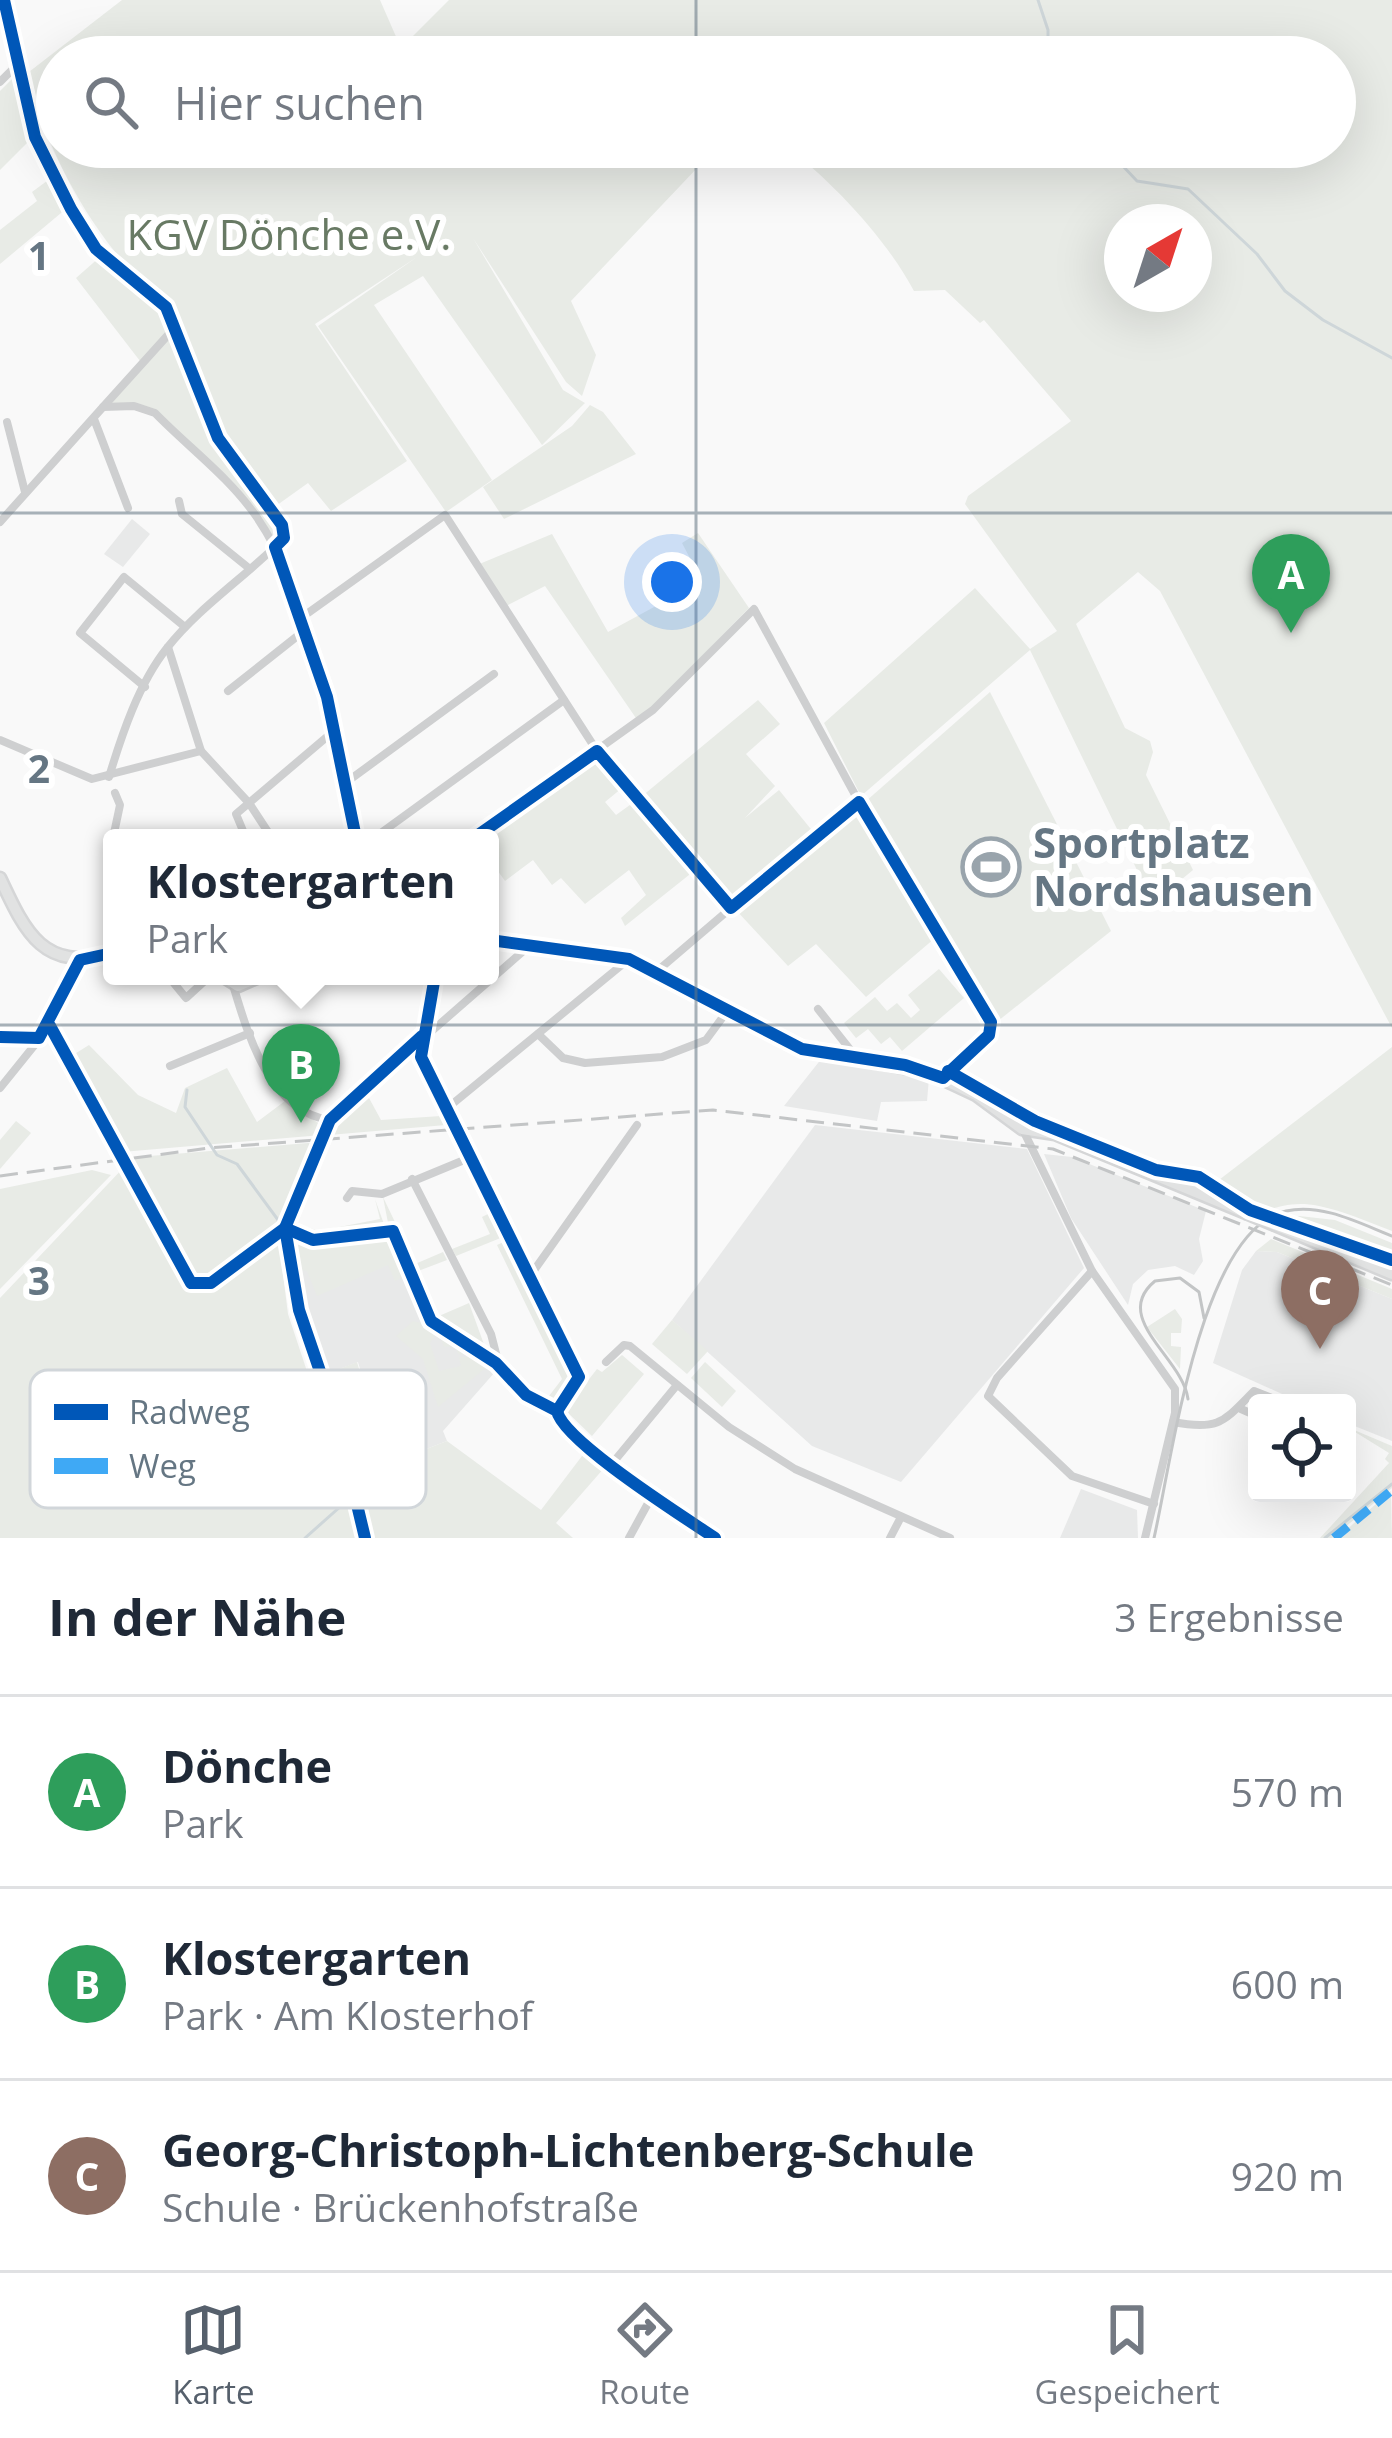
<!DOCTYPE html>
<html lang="de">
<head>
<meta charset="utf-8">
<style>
	:root { --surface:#fff; --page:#f6f6f7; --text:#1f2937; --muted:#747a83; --line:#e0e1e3; --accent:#56606c }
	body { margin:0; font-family:"Open Sans",sans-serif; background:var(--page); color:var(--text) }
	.controls { position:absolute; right:36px; bottom:36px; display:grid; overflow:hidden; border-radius:12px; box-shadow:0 12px 48px #0002 }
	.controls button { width:108px; height:108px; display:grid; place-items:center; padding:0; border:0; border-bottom:3px solid var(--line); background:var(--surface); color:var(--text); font:60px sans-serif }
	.compass { position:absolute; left:1104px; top:204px; width:108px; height:108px; border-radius:50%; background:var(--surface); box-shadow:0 12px 48px #0002; rotate:39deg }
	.you { position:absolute; left:672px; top:582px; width:42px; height:42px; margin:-30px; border:9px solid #fff; border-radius:50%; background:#1a73e8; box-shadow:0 0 0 18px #1a73e833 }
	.badge { display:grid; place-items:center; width:78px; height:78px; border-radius:50%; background:var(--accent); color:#fff; font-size:39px; font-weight:700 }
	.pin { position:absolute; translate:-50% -99px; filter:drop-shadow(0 3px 6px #0008) }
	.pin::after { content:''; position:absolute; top:63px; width:42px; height:36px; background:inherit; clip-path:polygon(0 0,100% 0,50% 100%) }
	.popup { position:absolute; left:103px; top:829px; width:396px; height:156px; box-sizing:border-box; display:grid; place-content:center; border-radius:12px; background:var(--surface); filter:drop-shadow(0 3px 9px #0005); font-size:39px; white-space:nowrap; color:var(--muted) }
	.popup b { font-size:45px; color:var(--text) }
	.popup::after { content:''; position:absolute; left:50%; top:100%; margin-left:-24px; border:24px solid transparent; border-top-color:var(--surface) }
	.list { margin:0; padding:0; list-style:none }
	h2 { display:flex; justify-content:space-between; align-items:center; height:156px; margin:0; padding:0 48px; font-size:51px }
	h2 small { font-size:39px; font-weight:400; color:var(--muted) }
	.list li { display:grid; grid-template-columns:78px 1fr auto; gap:36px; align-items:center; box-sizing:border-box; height:192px; padding:0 48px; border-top:3px solid var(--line) }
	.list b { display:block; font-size:45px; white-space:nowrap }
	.list p { margin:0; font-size:39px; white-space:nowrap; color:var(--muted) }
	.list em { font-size:39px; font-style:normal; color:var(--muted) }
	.icon { flex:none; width:66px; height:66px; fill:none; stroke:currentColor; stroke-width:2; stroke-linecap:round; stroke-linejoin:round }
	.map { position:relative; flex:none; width:1392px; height:1538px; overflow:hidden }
	.search { position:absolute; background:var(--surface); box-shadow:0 12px 48px #0002; left:36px; right:36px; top:36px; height:132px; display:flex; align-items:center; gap:30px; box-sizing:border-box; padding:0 42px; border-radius:66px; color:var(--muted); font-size:45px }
	.sheet { height:732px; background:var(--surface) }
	nav { display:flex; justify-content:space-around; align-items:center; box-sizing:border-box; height:168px; border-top:3px solid var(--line); background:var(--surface); font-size:33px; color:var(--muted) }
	nav a { display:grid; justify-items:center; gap:6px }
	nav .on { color:var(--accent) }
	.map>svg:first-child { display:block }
</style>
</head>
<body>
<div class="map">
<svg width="1392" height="1538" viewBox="0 0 1392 1538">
	<rect width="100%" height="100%" fill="#f9f9f9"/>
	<!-- built -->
	<g fill="#e8e9e9">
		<path d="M132,519L150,534L123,567L104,554Z"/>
		<path d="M822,1058L929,1078L927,1101L881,1102L877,1121L784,1106Z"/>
		<path d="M815,1125L1027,1149L1084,1268L901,1482L812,1446L672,1320Z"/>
		<path d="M1044,1154L1072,1157L1206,1211L1199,1239L1203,1261L1194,1275L1175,1266L1148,1270L1133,1284L1128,1305L1071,1218Z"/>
		<path d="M383,1230L394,1236L429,1322L447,1330L495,1372L443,1431L447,1441L387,1464L358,1362L324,1375L302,1309L289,1232L313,1242Z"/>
		<path d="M1256,1251L1277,1252L1392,1299V1441L1347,1423V1403H1302L1213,1363L1242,1270Z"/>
		<path d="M1081,1489L1137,1510L1138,1538H1060Z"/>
	</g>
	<!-- green -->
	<g fill="#e8ebe6" fill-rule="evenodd">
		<path d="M122,0H380L401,48L449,0H1392V1028L1160,591L1138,572L1076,624L1125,728L1150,741L1153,752L1146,775L1193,870L1153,903L1030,650L861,796L824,723L975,588L1030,649L1057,631L965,504L968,496L1071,421L984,320L980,323L945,290L914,291C887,240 833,182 787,147H1335V57H57V147H717L571,301L596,355L582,396L566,382L473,238L563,390L585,403L542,445L423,276L374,305L492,480L446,512L318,326L417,257L315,324L407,461L331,511L308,483L273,508L284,538L275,547L254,513L155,413L134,406L103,407L177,325L168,312L175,325L140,361L76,278L101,256L167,308C151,289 131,272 115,252C73,199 46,140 25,75ZM1122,222H1194V294H1122Z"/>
		<path d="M17,74L31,139L0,170V91Z"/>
		<path d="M51,178L67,208L0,264V230L37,201L32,192Z"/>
		<path d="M590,405L603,412L636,454L504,519L483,487L572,426Z"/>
		<path d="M698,533L749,608L638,721L545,586L504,607L477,565L552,534L608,632L702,581L682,543Z"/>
		<path d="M990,692L1111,931L998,1021L865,802Z"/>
		<path d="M758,700L780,724L746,754L775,786L745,818L779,790L819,839L856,808L935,938L866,997L816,944L788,966L735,909L744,900L741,897L732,904L641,797Z"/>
		<path d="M597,751L622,788L605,802L616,815L634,802L694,871L625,926L621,918L646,895L629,870L585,904L561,878L552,885L533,860L505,881L490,860V838H474Z"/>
		<path d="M939,969L964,998L902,1051L890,1037L881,1044L868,1029L856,1038L844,1023L875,997L887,1011L897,1003L911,1018L920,1010L908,995Z"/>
		<path d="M89,1045L138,1095L176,1113L185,1088L227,1068L257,1122L285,1101L323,1126L322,1135L122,1152L73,1055Z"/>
		<path d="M1392,1047V1231C1368,1222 1344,1211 1319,1206C1268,1195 1265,1234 1215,1183Z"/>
		<path d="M373,1085L369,1098L381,1120L441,1116L446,1125L329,1135Z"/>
		<path d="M16,1121L31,1133L0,1169V1140Z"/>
		<path d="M320,1142L283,1222L229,1269L200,1284L193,1281L125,1158Z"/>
		<path d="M125,1166L197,1289L212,1285L278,1235L288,1314L355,1516L319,1377L357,1362L387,1464L447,1441L541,1510L585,1452L605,1467L556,1523L573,1538H0V1298Z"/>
		<path d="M92,1170L111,1175L0,1289V1189Z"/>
		<path d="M308,1178L312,1180L295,1209V1223L319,1231L380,1219L375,1199L385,1227L313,1238L288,1227Z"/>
		<path d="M383,1197L415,1264L443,1252L447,1260L413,1273L398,1234L389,1228Z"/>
		<path d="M485,1199L503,1237L456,1256L452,1249L490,1234L482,1217L490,1213Z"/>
		<path d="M1299,1216L1335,1220L1392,1243V1258L1323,1229L1305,1231L1282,1222Z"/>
		<path d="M383,1230L394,1236L410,1274L395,1281L388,1265L317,1296L307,1271L295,1269L289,1232L313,1242Z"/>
		<path d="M1271,1239L1392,1289V1299L1277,1252L1256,1251Z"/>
		<path d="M506,1241L571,1372V1383L556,1401L549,1396L562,1379L497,1245Z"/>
		<path d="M420,1276L439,1316L469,1303L490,1361L432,1320L415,1277Z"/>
		<path d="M1175,1309L1182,1319L1181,1333H1171V1346L1181,1347L1180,1369L1147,1327Z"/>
		<path d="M672,1320L708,1351L687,1374L652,1344Z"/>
		<path d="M413,1321L447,1330L476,1355L458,1354L456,1346L444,1347L440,1335H435L430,1343L439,1371L461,1366L459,1357H479L488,1366L438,1407L423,1359L396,1336Z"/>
		<path d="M622,1355L644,1374L592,1436L565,1410L597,1369L602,1372Z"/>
		<path d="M705,1362L736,1391L722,1407L691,1378Z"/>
		<path d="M1347,1427L1392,1446V1488L1332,1538H1320L1389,1463L1385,1459L1389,1453Z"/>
		<path d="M1391,1491L1392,1538H1337Z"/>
	</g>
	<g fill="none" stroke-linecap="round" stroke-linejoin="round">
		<!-- stream -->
		<g stroke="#ced6d9" stroke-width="3">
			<path d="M1038,0L1048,30V57"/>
			<path d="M1105,147L1137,181L1188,189L1257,254L1285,291L1323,320L1392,358"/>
			<path d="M187,1090L185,1107L217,1155L237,1164L281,1224L293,1308L326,1400L350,1498L305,1538"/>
			<path d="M1325,1538L1392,1484"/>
		</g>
		<!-- secondary casing -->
		<g stroke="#d5d6d7" stroke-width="15">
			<g id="secondary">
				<path d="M0,878C26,934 44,972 112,953"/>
				<path d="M490,940L629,959L802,1049L927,1072L976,1095L1022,1129L1055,1134L1246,1213"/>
				<path d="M222,976L238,986L261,976"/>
				<path d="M1164,1176L1186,1177L1218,1196"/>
				<path d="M1275,1225L1392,1274"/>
			</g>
		</g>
		<!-- street -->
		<g stroke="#cecfd0" stroke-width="8">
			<path d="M0,82L18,64"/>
			<path d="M103,407L177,325"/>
			<path d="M94,419L128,508"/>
			<path d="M7,422L25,492"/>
			<path d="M179,501L182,514L250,569"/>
			<path d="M0,522L103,407L134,406L155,413C188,447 228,476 256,516C310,594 343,744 356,838"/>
			<path d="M301,618L445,515L597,751L731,908L656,972"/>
			<path d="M168,647L201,751L249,803L272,838"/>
			<path d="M145,687L80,633L124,577L185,627"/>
			<path d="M228,691L305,630"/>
			<path d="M0,740L92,779L201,751"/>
			<path d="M109,777C122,734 139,683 167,648C200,606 247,576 284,538L282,525"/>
			<path d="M348,781L494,674"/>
			<path d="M113,838L120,805L115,793"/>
			<path d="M246,838L236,814L335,730"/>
			<path d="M374,838L564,700"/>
			<path d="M474,838L653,710L754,609L859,802L991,1022L989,1035L943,1078"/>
			<path d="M112,841V876"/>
			<path d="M168,976L186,998L210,976"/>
			<path d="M435,976L421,1057L579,1377L557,1411"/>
			<path d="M233,985C248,1035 270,1112 330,1120L529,946"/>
			<path d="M818,1009L856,1057"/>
			<path d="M50,1026L123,1161"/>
			<path d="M538,1034L563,1058L585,1063L662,1057L706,1040L728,1010"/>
			<path d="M0,1037L37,1038"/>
			<path d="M170,1066L250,1033"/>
			<path d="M0,1088L50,1026L80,960"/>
			<path d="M445,1110L629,959"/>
			<path d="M1023,1130L1092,1271L1175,1389V1413L1145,1538"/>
			<path d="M412,1179L491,1334L501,1373L542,1406L557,1411C563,1441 684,1517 715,1538"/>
			<path d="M347,1198L352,1191L382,1194L469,1158"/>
			<path d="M1092,1271L997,1378L988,1396L1072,1476L1154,1504"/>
			<path d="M530,1276L637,1125"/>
			<path d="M606,1362L624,1345L630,1346L729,1427L795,1469L950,1538"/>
			<path d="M1241,1409L1257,1416"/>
			<path d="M1173,1422C1220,1431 1224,1421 1254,1391L1285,1403"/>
			<path d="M611,1465L677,1385"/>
			<path d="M629,1538L652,1496"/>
			<path d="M890,1538L901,1517"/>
		</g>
		<!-- secondary -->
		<use href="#secondary" stroke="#e1e2e2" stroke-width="10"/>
		<!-- tram -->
		<g stroke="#c3c5c6" stroke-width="3">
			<path d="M1188,1399C1183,1358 1110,1318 1155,1281L1180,1278L1199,1292L1204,1318"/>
			<path d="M1154,1538C1172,1460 1200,1230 1286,1211C1322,1203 1359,1223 1392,1236"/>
		</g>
		<!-- rail -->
		<path stroke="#c3c5c6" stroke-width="3" stroke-dasharray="18 9" stroke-linecap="butt" d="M0,1176L209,1148L713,1110L1053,1149L1392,1285"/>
		<!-- secondary-bridge casing -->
		<g stroke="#d5d6d7" stroke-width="15" stroke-linecap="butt">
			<path id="secondary-bridge" d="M1246,1213L1275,1225"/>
		</g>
		<!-- secondary-bridge -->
		<use href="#secondary-bridge" stroke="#e1e2e2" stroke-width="10"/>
		<!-- quiet -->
		<path stroke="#3fa9f5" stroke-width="9" stroke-dasharray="18 9" stroke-linecap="butt" d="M1334,1538L1392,1490"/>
		<!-- cycleway casing -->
		<g stroke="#fff" stroke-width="20">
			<g id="cycleway">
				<path d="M4,0L35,137L71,209L96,249L166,307L218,438L282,525L284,538L275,547L327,697L356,838"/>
				<path d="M474,838L597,751L731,908L859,802L991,1022L989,1035L943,1078L905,1065L802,1049L629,959L490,940"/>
				<path d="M435,976L421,1057L579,1377L557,1411"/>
				<path d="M50,1026L191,1283H211L285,1228"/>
				<path d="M0,1037L39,1038L80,960L112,953"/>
				<path d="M948,1071L1035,1121L1156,1170L1199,1177L1250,1210L1392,1260"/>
				<path d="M285,1228L313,1240L393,1231L431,1321L496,1363L526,1395L557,1411C563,1441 684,1517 715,1538"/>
				<path d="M365,1538L337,1421L299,1310L285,1228L330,1120L422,1036"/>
			</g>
		</g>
		<!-- cycleway -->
		<use href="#cycleway" stroke="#0057b8" stroke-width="12"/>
	</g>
	<!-- grid -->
	<path fill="none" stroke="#657683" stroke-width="3" stroke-opacity="0.55" d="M696,0V57M696,147V1538M0,513H1392M0,1025H1392"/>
	<!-- icons -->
	<defs>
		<g id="stadium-ring" transform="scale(3)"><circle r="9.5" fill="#fff" stroke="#99a4ac" stroke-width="1.5"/><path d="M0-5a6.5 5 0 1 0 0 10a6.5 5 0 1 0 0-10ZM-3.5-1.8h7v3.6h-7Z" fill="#99a4ac"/></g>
	</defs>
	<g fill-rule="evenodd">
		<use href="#stadium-ring" x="991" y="867"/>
	</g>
	<g text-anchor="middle" stroke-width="12" stroke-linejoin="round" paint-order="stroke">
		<!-- park labels -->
		<g font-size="42" fill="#687a64" stroke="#fff">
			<text x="289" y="250">KGV Dönche e.V.</text>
		</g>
		<!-- poi labels -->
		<g font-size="42" font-weight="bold" fill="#657683" stroke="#fff" text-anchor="start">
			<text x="1033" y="858">Sportplatz<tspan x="1033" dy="48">Nordshausen</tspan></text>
		</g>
	</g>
	<!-- legend -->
	<rect x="30" y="1370" width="396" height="138" rx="18" fill="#fff" stroke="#d1d6da" stroke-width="3"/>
	<rect x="54" y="1404" width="54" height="16" fill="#0057b8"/>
	<rect x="54" y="1458" width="54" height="16" fill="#3fa9f5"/>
	<g font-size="33" fill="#657683">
		<text x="129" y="1424">Radweg</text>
		<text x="129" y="1478">Weg</text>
	</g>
	<g font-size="39" text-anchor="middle" font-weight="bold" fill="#657683" stroke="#fff" stroke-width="12" stroke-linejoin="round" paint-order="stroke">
		<text x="39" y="270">1</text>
		<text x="39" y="783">2</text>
		<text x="39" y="1295">3</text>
	</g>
</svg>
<div class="controls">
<button><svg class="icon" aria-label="locate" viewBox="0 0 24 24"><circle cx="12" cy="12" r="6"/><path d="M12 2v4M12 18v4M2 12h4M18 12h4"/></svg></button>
</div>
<svg class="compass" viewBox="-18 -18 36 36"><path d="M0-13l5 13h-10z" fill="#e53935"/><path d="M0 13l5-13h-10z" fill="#747a83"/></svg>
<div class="you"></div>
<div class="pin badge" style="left:1291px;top:633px;background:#2e9e5b">A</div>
<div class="pin badge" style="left:301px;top:1123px;background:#2e9e5b">B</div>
<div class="popup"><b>Klostergarten</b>Park</div>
<div class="pin badge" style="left:1320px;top:1349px;background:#8d6e63">C</div>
<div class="search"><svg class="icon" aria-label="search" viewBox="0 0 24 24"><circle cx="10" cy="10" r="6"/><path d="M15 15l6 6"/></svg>Hier suchen</div>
</div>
<section class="sheet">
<h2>In der Nähe<small>3 Ergebnisse</small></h2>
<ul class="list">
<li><span class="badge" style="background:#2e9e5b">A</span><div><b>Dönche</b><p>Park</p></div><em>570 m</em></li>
<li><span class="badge" style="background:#2e9e5b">B</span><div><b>Klostergarten</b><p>Park · Am Klosterhof</p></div><em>600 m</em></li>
<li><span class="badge" style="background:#8d6e63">C</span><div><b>Georg-Christoph-Lichtenberg-Schule</b><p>Schule · Brückenhofstraße</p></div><em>920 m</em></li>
</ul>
</section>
<nav>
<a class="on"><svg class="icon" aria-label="map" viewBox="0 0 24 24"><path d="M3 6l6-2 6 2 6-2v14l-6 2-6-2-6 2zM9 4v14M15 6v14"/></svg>Karte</a>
<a><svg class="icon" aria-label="directions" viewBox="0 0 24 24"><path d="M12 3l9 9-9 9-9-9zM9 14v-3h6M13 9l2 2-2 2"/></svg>Route</a>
<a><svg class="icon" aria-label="saved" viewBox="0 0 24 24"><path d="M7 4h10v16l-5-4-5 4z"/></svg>Gespeichert</a>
</nav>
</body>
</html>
